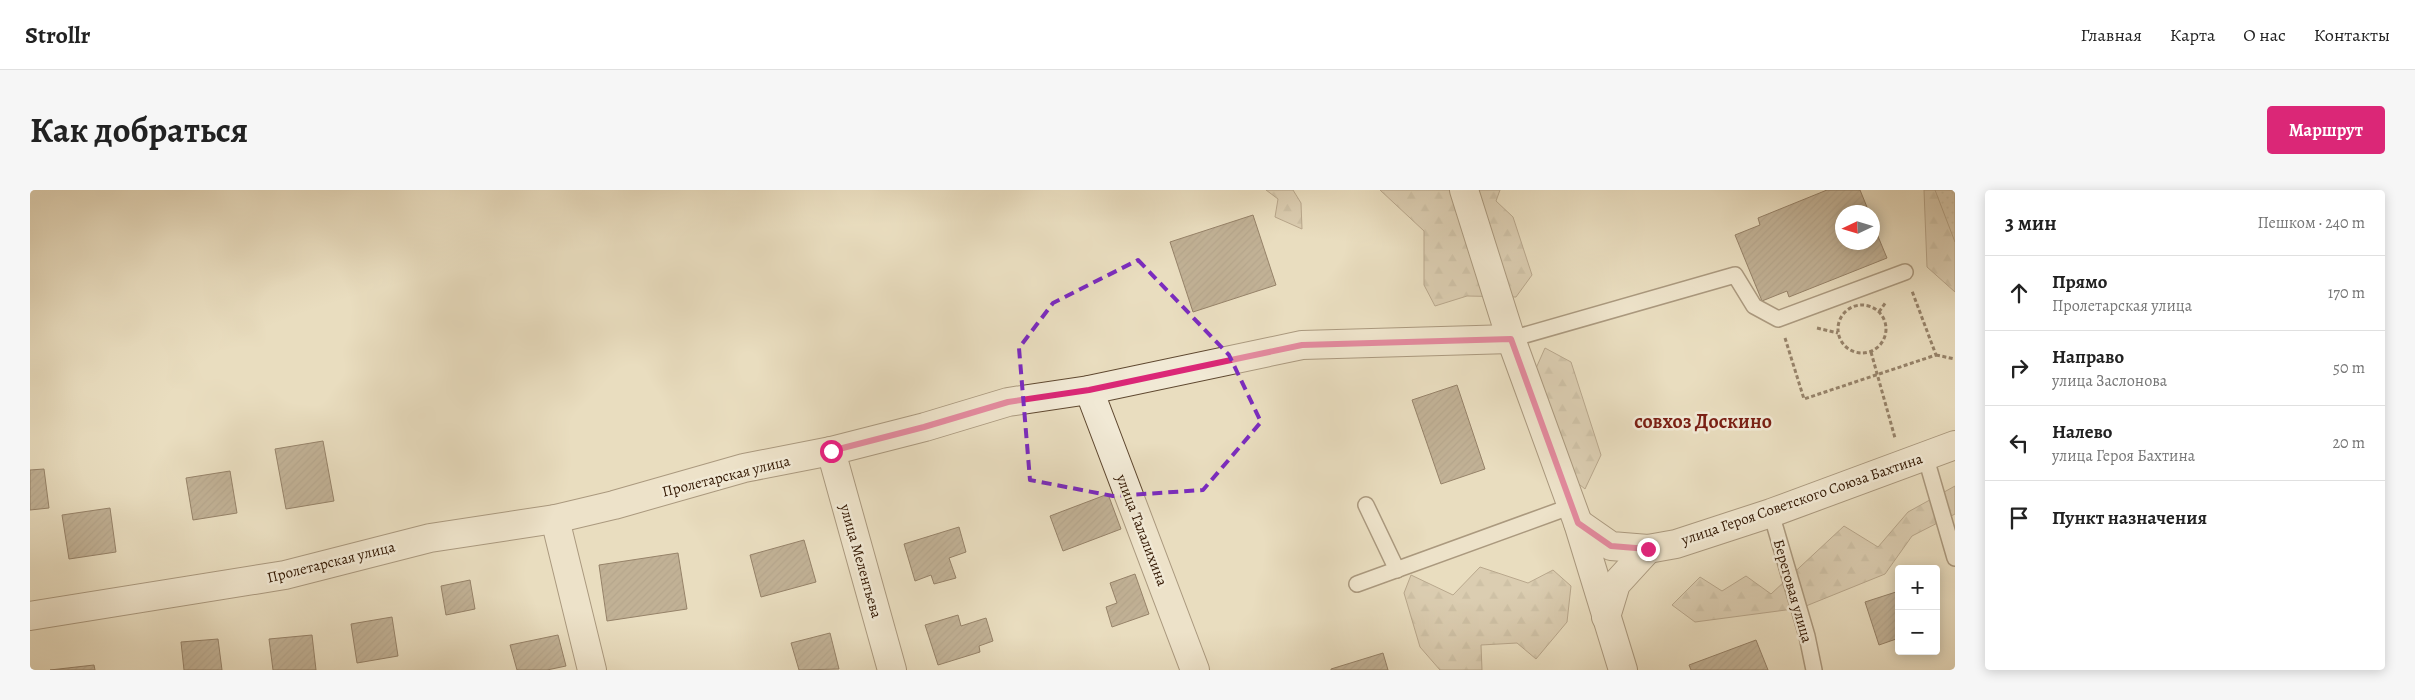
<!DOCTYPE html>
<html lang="ru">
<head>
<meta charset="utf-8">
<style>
	:root { --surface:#fff; --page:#f6f6f6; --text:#222; --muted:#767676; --line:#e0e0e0; --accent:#db2777 }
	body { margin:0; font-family:Alegreya,serif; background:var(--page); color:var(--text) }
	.controls { position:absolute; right:15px; bottom:15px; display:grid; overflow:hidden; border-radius:5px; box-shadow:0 2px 12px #0003 }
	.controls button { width:45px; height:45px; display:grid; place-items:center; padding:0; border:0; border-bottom:1px solid var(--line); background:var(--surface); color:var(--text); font:25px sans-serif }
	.compass { position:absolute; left:1805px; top:15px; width:45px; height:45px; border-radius:50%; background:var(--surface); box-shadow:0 2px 12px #0003; rotate:266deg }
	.stop { position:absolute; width:15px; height:15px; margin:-11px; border:4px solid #db2777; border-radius:50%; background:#fff }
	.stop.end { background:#db2777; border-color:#fff; box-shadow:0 1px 5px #0008 }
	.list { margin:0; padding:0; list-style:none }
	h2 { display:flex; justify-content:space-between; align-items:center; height:65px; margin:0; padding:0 20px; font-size:21px }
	h2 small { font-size:16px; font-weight:400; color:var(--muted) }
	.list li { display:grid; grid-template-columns:32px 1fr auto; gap:15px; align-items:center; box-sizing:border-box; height:75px; padding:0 20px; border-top:1px solid var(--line) }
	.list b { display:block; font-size:19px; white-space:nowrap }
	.list p { margin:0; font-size:16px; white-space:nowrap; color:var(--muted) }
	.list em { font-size:16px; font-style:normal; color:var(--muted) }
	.icon { flex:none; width:28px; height:28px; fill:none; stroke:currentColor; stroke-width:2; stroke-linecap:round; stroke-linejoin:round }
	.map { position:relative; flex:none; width:1925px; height:480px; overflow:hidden; border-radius:5px }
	header { display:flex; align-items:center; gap:30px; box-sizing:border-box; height:70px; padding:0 25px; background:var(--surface); border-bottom:1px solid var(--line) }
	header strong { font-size:24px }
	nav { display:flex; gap:28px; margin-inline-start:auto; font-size:18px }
	.intro { display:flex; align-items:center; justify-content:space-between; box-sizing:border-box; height:120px; padding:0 30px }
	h1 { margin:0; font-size:35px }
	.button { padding:12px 22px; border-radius:5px; background:var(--accent); color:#fff; font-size:18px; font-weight:700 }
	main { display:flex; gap:30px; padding:0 30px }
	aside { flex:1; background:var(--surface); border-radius:5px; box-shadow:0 2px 12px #0003 }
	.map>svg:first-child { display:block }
</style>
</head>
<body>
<header>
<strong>Strollr</strong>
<nav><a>Главная</a><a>Карта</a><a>О нас</a><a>Контакты</a></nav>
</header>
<div class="intro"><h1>Как добраться</h1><a class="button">Маршрут</a></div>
<main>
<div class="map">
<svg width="1925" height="480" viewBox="0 0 1925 480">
	<defs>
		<pattern id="forest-firs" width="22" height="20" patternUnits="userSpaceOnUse" patternTransform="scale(1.25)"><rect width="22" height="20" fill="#cabb9f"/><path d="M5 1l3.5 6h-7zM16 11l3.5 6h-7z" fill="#aea087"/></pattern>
		<pattern id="park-dots" width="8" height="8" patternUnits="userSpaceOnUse" patternTransform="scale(1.25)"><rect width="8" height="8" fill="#cabb9f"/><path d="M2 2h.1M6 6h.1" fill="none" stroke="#aea087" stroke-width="1.8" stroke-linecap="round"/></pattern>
		<pattern id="building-hatch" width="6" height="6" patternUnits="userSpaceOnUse" patternTransform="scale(1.25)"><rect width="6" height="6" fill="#917d63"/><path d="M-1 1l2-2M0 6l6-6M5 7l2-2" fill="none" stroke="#77654f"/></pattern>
	</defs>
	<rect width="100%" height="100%" fill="#e9ddbf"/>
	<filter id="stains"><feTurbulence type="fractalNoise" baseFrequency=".004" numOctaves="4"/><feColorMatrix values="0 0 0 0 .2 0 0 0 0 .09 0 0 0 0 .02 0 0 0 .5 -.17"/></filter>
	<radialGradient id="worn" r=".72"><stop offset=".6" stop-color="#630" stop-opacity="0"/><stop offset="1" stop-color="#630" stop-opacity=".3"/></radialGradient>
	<!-- forest -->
	<g fill="url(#forest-firs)" stroke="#7e6850">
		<path d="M1236,0H1263L1271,13L1272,39L1245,27L1248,9Z"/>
		<path d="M1350,0H1470L1466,11L1483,27L1502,85L1486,107L1437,106L1405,116L1394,95V41Z"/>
		<path d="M1894,0H1925V102L1897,77Z"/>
		<path d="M1515,158L1541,172L1571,265L1555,299L1525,275L1503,185Z"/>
		<path d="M1925,296V324L1882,346L1855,384L1771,418L1665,432L1642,415L1670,387L1692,401L1716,386L1741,404L1814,336L1848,357L1878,322Z"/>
		<path d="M1450,377L1498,393L1523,380L1541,396L1537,432L1506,469L1487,453L1451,455L1452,480H1410L1390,457L1374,403L1381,385L1423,405Z"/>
	</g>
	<!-- park -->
	<path fill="url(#park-dots)" stroke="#7e6850" d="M1905,0H1925V52Z"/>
	<!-- building -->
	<g fill="url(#building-hatch)" stroke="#311600">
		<path d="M1797,0H1830L1839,22H1812V52H1842V32L1857,68L1759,107L1757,101L1732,111L1705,45L1730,35L1728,28Z"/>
		<path d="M1223,25L1246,95L1163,122L1140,52Z"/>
		<path d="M1427,195L1455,279L1411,294L1382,210Z"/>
		<path d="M293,251L304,311L256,319L245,259Z"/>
		<path d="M14,279L19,318L0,320V280Z"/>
		<path d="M200,281L207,323L163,330L156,288Z"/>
		<path d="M1078,304L1091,339L1033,361L1020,326Z"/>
		<path d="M80,318L86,362L39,369L32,325Z"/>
		<path d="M929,337L936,362L919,368L926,388L904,394L901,385L885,391L874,354Z"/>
		<path d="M774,350L786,392L731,407L720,365Z"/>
		<path d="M648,363L657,419L577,431L569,375Z"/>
		<path d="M1105,384L1119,424L1082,437L1076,417L1087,413L1080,393Z"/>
		<path d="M440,390L445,419L416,425L411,396Z"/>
		<path d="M1869,401V448L1849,455L1835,412Z"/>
		<path d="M928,425L931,436L956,428L963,451L949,456L950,462L908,475L895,435Z"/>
		<path d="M362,427L368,466L327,473L321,434Z"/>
		<path d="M800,443L809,479L769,480L761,453Z"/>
		<path d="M282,445L286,480H243L239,449Z"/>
		<path d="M528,445L536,476L517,480H487L480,455Z"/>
		<path d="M188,449L192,480H154L151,452Z"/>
		<path d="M1726,450L1738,480H1661L1659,475Z"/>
		<path d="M1353,463L1358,480H1301V479Z"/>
		<path d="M64,475L65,480H20Z"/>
	</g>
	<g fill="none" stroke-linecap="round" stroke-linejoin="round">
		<!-- lane casing -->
		<g stroke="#5f4830" stroke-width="18">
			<g id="lane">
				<path d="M1481,149L1705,85L1724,116L1748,129L1875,82"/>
				<path d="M1895,265L1925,368"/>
				<path d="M1336,315L1367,380"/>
				<path d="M1741,323L1777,446L1784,480"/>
				<path d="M1327,394L1542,316"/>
			</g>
		</g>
		<!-- street casing -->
		<g stroke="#5f4830" stroke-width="30">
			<g id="street">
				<path d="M1434,0L1481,149L1548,333L1593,480"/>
				<path d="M1059,200L1165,480"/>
				<path d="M801,261L862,480"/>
				<path d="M525,329L562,480"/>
				<path d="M1548,333L1581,356L1618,359L1646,354L1741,323L1925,255"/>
				<path d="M0,426L255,385L400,348L525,329L584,315L714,278L801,261L895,237L978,212L1059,200L1272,155L1481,149"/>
				<path d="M1576,427L1586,394L1618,359"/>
			</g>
		</g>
		<!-- path -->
		<g stroke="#311600" stroke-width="3" stroke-dasharray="4 2.5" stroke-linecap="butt">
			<circle cx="1832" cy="139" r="24"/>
			<path d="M1849,122L1856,112"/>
			<path d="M1787,138L1808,143"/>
			<path d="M1755,148L1774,209L1906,165L1882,101"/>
			<path d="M1841,162L1865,248"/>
			<path d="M1906,165L1925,169"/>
		</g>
		<!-- lane -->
		<use href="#lane" stroke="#f1e9d5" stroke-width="15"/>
		<!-- street -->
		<use href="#street" stroke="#f1e9d5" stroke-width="28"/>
	</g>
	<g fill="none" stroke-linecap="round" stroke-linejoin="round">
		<!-- route -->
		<path stroke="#db2777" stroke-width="6" d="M801,261L894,237L978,212L1059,200L1272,155L1481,149L1548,333L1581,356L1618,359"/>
	</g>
	<!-- marked area -->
	<path d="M0 0H1925V480H0ZM1108,70L1199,165L1231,232L1173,300L1083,306L1000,290L989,158L1023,113Z" fill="#e9ddbf" fill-opacity=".55" fill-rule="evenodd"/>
	<path fill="none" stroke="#7b2cbf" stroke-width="4" stroke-dasharray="10 6" stroke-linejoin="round" d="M1108,70L1199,165L1231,232L1173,300L1083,306L1000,290L989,158L1023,113Z"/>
	<g text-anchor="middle" stroke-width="5" stroke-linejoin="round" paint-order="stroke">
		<!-- street labels -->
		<g font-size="15" fill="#311600" stroke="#f1e9d5">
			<text transform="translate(696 286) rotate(-14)" y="5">Пролетарская улица</text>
			<text transform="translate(1772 309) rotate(-19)" y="5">улица Героя Советского Союза Бахтина</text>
			<text transform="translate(1112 340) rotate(69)" y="5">улица Талалихина</text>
			<text transform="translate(831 371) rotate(74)" y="5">улица Мелентьева</text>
			<text transform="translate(301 372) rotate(-14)" y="5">Пролетарская улица</text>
			<text transform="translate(1763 401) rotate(74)" y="5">Береговая улица</text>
		</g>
		<!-- district labels -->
		<g font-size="20" font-weight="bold" fill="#7a1f14" stroke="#f1e9d5">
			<text x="1673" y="238">совхоз Доскино</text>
		</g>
	</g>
	<rect width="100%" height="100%" filter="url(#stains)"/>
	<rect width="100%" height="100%" fill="url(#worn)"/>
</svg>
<div class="controls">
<button>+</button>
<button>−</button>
</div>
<svg class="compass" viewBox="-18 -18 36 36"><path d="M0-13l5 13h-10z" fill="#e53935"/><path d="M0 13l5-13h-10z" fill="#767676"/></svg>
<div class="stop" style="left:801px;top:261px"></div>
<div class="stop end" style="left:1618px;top:359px"></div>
</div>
<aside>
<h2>3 мин<small>Пешком · 240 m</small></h2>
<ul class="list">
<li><svg class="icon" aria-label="ahead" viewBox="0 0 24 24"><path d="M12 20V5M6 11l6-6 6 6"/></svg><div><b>Прямо</b><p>Пролетарская улица</p></div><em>170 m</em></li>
<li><svg class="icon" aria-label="right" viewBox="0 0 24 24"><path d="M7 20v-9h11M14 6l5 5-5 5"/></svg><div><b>Направо</b><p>улица Заслонова</p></div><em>50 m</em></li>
<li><svg class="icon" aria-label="left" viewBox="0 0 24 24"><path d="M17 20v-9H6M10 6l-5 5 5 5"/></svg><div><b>Налево</b><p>улица Героя Бахтина</p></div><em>20 m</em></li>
<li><svg class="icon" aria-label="arrive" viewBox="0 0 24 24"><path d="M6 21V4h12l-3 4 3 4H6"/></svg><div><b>Пункт назначения</b></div></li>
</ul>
</aside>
</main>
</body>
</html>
